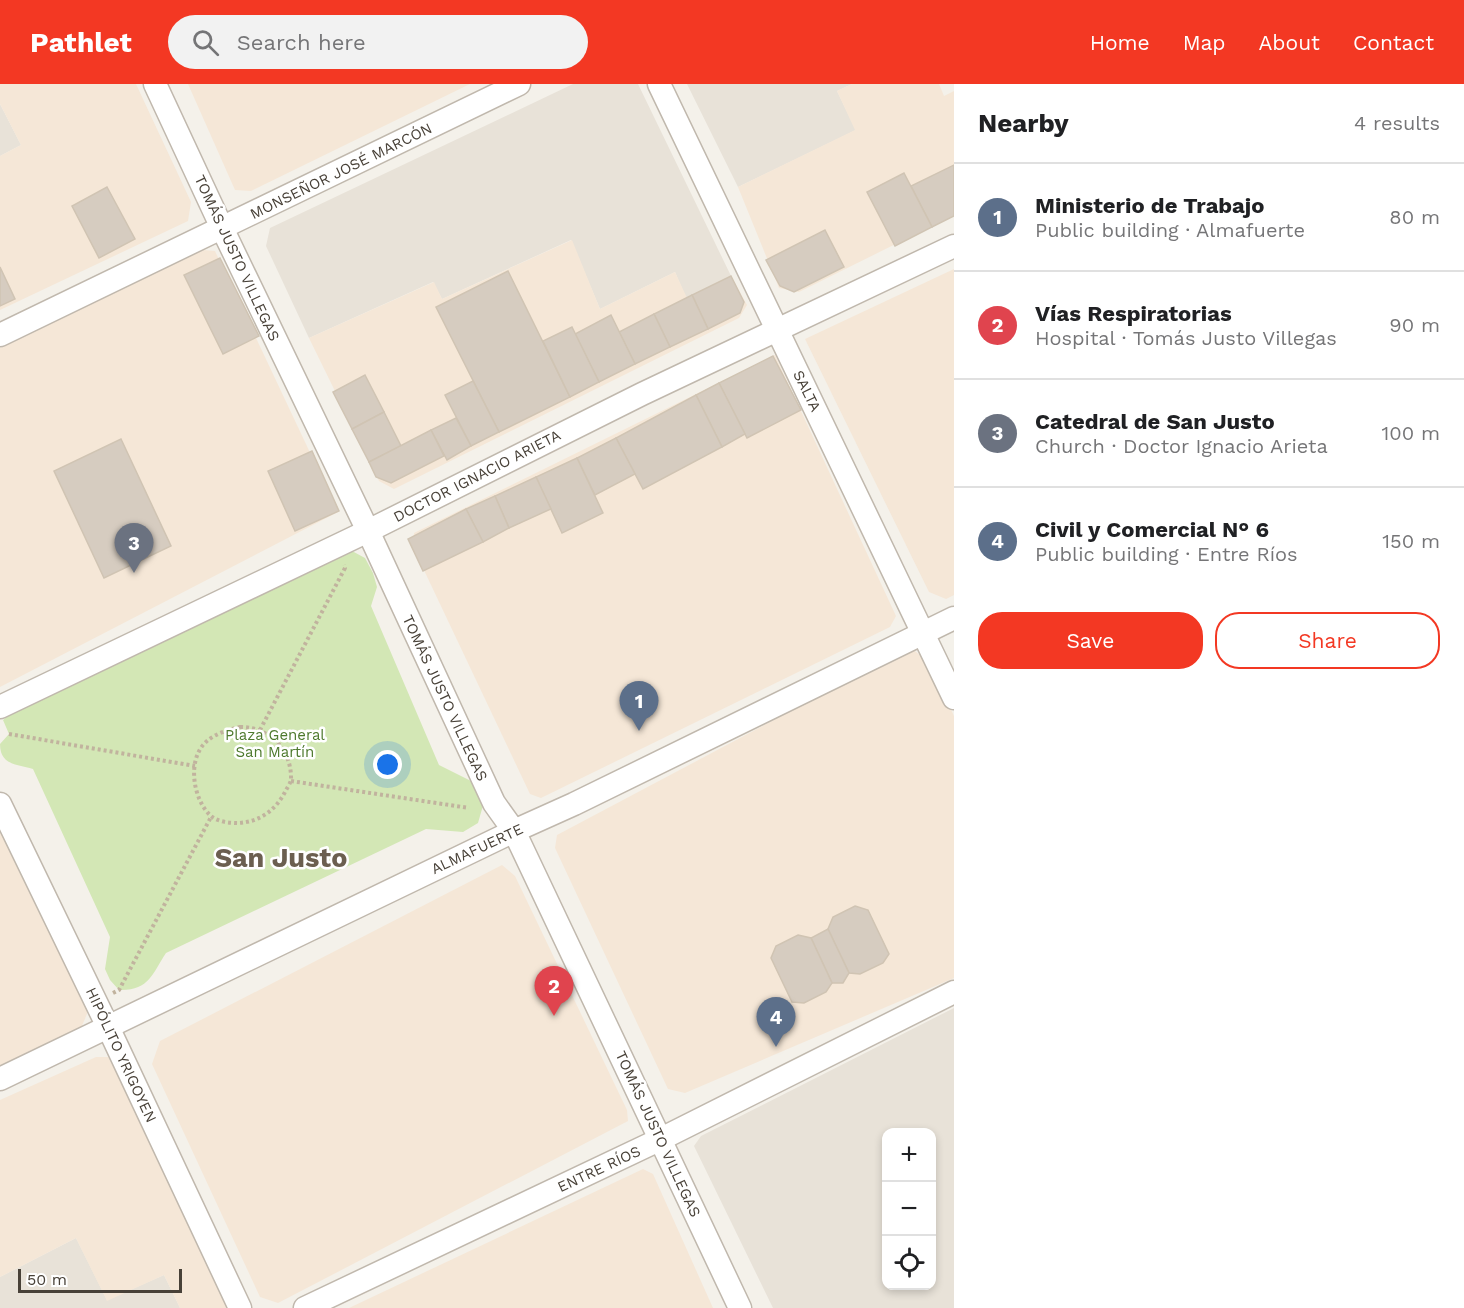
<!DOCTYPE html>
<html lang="en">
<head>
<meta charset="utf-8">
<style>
	:root { --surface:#fff; --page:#f2f2f2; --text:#202124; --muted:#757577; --line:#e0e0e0; --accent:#f33823 }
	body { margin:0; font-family:"Work Sans",sans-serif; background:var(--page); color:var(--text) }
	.controls { position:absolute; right:18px; bottom:18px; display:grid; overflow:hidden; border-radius:12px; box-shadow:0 3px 9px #0003 }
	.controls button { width:54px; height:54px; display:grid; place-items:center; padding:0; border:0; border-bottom:2px solid var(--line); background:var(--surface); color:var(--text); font:30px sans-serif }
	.scale { position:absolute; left:18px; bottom:15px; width:164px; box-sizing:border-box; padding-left:6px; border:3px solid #484138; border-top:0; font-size:16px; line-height:21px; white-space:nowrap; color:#484138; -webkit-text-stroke:4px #fff; paint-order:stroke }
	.you { position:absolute; left:388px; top:681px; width:21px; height:21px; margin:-15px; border:4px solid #fff; border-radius:50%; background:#1a73e8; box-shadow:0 0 0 9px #1a73e833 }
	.badge { display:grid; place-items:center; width:39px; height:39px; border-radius:50%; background:var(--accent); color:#fff; font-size:20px; font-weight:700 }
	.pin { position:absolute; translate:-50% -50px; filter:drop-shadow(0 2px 3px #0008) }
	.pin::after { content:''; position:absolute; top:32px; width:21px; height:18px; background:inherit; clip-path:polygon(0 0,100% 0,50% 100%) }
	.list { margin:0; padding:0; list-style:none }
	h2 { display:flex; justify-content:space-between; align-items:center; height:78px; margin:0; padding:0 24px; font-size:26px }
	h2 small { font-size:20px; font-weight:400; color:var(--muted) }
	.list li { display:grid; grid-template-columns:39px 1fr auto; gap:18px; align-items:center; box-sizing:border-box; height:108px; padding:0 24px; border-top:2px solid var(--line) }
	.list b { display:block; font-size:22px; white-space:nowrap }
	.list p { margin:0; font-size:20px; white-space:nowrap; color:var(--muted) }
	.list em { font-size:20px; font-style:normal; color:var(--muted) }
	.actions { display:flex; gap:12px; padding:18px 24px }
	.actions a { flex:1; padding:14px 0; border:2px solid var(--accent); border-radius:24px; text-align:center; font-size:21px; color:var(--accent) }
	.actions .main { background:var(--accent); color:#fff }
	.icon { flex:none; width:33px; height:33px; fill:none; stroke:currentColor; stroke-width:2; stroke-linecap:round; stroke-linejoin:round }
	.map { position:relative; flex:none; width:954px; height:1224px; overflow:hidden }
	header { display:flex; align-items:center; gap:36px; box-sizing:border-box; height:84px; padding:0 30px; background:var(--accent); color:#fff }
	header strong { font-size:28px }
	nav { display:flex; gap:33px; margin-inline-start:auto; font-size:21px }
	.search { width:420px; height:54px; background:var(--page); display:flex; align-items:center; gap:15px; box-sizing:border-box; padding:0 21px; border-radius:33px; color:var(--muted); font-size:22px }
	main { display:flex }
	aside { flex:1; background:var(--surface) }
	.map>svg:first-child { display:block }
</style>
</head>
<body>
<header>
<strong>Pathlet</strong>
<div class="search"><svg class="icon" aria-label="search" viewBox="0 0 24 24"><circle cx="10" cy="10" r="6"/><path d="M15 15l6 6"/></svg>Search here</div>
<nav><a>Home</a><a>Map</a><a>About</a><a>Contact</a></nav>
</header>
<main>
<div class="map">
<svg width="954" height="1224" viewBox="0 0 954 1224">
	<rect width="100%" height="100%" fill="#f4f1ea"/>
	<!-- residential -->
	<g fill="#e8e2d8" fill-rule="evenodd">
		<path d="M573,0H638L732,194L686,214L675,188L600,225L571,156L442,215L433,198L309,254L266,162L270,144Z"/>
		<path d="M687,0H852L837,7L856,46L738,103Z"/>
		<path d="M0,20L21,61L0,72Z"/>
		<path d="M954,924V1224H773L694,1062L701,1052ZM886,1048H932V1202H886Z"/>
		<path d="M76,1154L107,1216L164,1191L180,1224H0V1193Z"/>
	</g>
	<!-- commercial -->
	<g fill="#f5e7d7">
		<path d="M0,0H136L191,118L188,137L0,226V72L21,61L0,20Z"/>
		<path d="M188,0H470L251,107L235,106Z"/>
		<path d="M852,0H939L944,12L954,7V131L799,208L779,204L738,103L855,46L837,7Z"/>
		<path d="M572,156L600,225L675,188L687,214L731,192L747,221L739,234L394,405L379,397L309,254L434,198L442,215Z"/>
		<path d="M203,166L215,167L338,428L0,603V264Z"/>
		<path d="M954,185V511L946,515L929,508L805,255Z"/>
		<path d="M775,271L896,532L890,543L541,714L530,710L413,463L414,449Z"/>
		<path d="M904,567H915L929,579L954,632V894L685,1009L668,1005L555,764L557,751Z"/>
		<path d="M0,745L87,917V930L81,944L0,984Z"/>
		<path d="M502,781L515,792L627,1026L628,1037L278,1219L260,1213L152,980L160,957Z"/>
		<path d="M96,973H108L118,987L227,1224H180L164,1191L107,1217L76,1154L0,1193V1016Z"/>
		<path d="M643,1085L653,1090L713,1224H349Z"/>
	</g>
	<!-- green -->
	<path fill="#d3e7b5" d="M352,467L365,474L373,489L377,503L371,522L439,681L473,698L484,718L478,739L463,748L426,745L166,869C152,890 149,907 119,906L110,896L105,885L110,853L33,685C16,680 0,681 0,660L9,650L3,636L15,626Z"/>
	<!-- building -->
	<g fill="#d6ccc0" stroke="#d0c4b3" stroke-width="1.5">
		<path d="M954,81V132L932,143L911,102Z"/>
		<path d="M904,89L932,143L895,162L867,108Z"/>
		<path d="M107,103L135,155L99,174L72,122Z"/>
		<path d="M825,146L844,183L794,208L780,202L766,176Z"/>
		<path d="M220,174L259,252L223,270L184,191Z"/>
		<path d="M0,183L15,215L0,222Z"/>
		<path d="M508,187L570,313L499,348L436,223Z"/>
		<path d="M731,192L744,218L740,229L708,245L692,211Z"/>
		<path d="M692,211L708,245L670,263L654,230Z"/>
		<path d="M654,230L670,263L635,280L619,248Z"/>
		<path d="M611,231L635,280L599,298L575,250Z"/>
		<path d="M572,243L599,298L570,313L543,257Z"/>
		<path d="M773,272L801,326L747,354L719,299Z"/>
		<path d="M365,291L384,328L352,345L333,308Z"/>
		<path d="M473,297L499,348L471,362L445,311Z"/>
		<path d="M719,299L745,350L722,363L696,311Z"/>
		<path d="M696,311L722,363L643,405L616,354Z"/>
		<path d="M384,328L401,362L369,378L352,345Z"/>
		<path d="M456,334L471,362L447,376L431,346Z"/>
		<path d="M431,346L444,372L391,399L376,393L369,378Z"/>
		<path d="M616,354L635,390L595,411L577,374Z"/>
		<path d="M121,355L171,462L104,494L54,387Z"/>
		<path d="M312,367L339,427L295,447L268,387Z"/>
		<path d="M577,374L603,429L562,449L536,393Z"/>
		<path d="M536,393L551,425L509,444L495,412Z"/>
		<path d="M495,412L509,444L483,458L466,425Z"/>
		<path d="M466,425L483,458L423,487L408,455Z"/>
		<path d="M855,822L868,826L889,870L883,879L860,890L849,889L828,845L833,833Z"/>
		<path d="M828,845L849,889L843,899H832L811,854Z"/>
		<path d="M798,851L811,854L832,899L826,908L804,919L792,918L771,874L776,862Z"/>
	</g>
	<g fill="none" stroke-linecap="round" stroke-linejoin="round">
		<!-- minor casing -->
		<g stroke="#c0b8ad" stroke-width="25">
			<g id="minor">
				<path d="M155,0L222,144L368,447L494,719L514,747L740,1224"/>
				<path d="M659,0L954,614"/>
				<path d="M0,251L519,0"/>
				<path d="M0,623L368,447L642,310L954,162"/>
				<path d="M0,720L108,943L240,1224"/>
				<path d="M0,995L514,747L574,720L954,534"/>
				<path d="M305,1224L661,1055L954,908"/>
			</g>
		</g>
		<!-- path -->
		<g stroke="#c1b39e" stroke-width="4" stroke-dasharray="3 3" stroke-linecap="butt">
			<path d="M240,643C269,643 292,665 291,696C290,700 287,704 285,708C275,727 259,738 238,739C230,739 218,738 211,732C193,716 186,675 207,657C215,650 229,645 240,643Z"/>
			<path d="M260,646L345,484L344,481"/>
			<path d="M9,650L195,682"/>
			<path d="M291,697L469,724"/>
			<path d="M113,909L119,906L211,733"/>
		</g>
		<!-- minor -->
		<use href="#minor" stroke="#fff" stroke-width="22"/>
	</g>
	<g text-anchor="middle" stroke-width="5" stroke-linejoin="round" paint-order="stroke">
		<!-- street labels -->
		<g font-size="15" fill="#484138" stroke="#fff">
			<text transform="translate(341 87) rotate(-26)" y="5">MONSEÑOR JOSÉ MARCÓN</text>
			<text transform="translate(237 174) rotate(65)" y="5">TOMÁS JUSTO VILLEGAS</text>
			<text transform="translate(807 307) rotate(64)" y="5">SALTA</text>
			<text transform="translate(477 392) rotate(-27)" y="5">DOCTOR IGNACIO ARIETA</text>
			<text transform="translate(445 614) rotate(65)" y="5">TOMÁS JUSTO VILLEGAS</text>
			<text transform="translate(477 765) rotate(-25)" y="5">ALMAFUERTE</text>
			<text transform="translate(121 971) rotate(65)" y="5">HIPÓLITO YRIGOYEN</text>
			<text transform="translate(658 1050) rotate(65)" y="5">TOMÁS JUSTO VILLEGAS</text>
			<text transform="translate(599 1085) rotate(-25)" y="5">ENTRE RÍOS</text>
		</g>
		<!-- park labels -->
		<g font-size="15" fill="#4d792d" stroke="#fff">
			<text x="275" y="656">Plaza General<tspan x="275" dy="17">San Martín</tspan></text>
		</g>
		<!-- town labels -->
		<g font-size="27" font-weight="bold" fill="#6b5f50" stroke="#fff">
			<text x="281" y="783">San Justo</text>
		</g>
	</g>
</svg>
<div class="controls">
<button>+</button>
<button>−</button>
<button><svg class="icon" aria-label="locate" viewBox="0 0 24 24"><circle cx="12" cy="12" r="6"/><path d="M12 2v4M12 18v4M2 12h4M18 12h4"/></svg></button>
</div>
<div class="scale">50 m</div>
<div class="you"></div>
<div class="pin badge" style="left:639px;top:647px;background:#5c6f8a">1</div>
<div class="pin badge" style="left:554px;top:932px;background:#e0444e">2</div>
<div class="pin badge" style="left:134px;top:489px;background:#6b7280">3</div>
<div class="pin badge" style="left:776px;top:963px;background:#5c6f8a">4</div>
</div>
<aside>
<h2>Nearby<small>4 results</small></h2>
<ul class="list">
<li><span class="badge" style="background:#5c6f8a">1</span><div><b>Ministerio de Trabajo</b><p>Public building · Almafuerte</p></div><em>80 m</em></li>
<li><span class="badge" style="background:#e0444e">2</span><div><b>Vías Respiratorias</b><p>Hospital · Tomás Justo Villegas</p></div><em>90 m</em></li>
<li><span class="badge" style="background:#6b7280">3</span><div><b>Catedral de San Justo</b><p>Church · Doctor Ignacio Arieta</p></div><em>100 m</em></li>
<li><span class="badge" style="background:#5c6f8a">4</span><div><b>Civil y Comercial N° 6</b><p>Public building · Entre Ríos</p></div><em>150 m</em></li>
</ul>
<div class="actions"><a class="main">Save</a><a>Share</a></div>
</aside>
</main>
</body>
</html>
